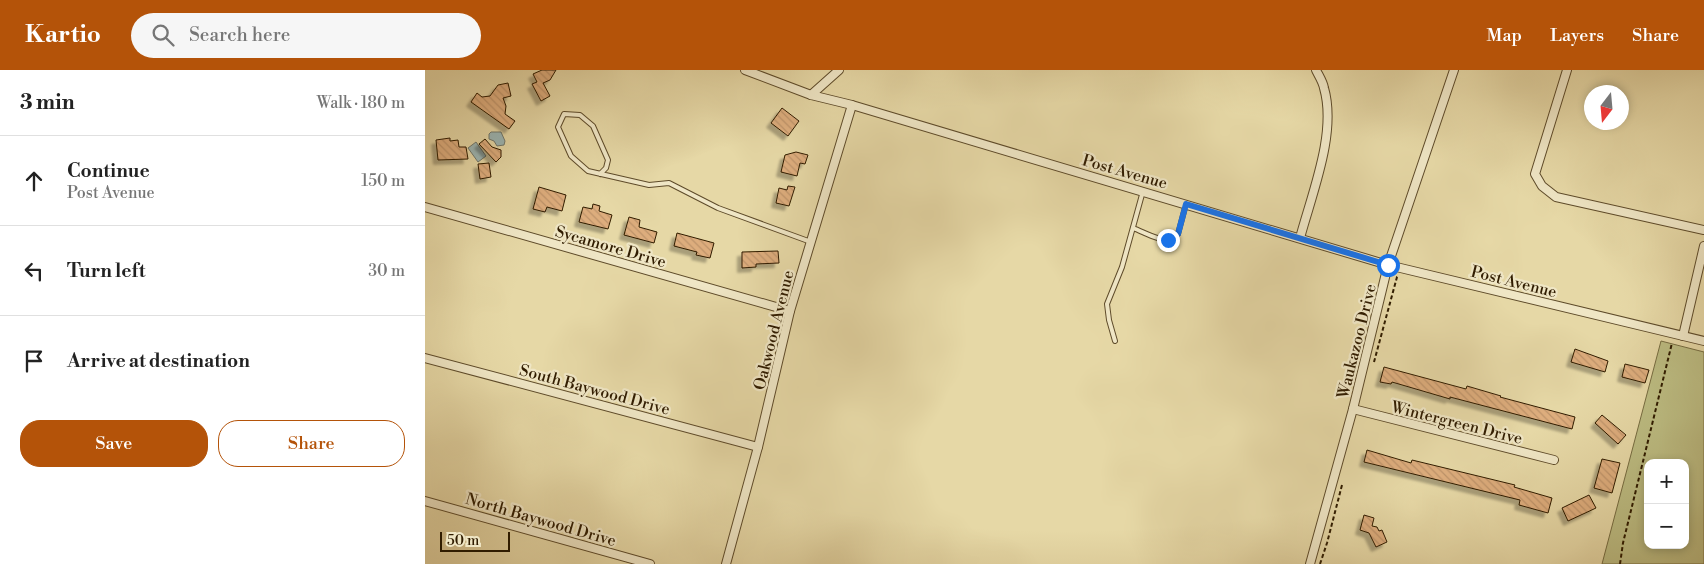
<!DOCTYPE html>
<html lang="en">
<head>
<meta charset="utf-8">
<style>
	:root { --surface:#fff; --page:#f6f6f6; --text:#222; --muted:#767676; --line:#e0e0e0; --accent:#b45309 }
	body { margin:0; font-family:"Libre Bodoni",serif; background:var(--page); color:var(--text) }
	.controls { position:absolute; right:15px; bottom:15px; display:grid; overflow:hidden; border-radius:10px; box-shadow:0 2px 8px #0003 }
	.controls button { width:45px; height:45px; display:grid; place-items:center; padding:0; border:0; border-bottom:1px solid var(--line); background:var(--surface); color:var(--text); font:25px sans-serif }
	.compass { position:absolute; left:1159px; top:15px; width:45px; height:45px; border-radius:50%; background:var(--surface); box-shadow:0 2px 8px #0003; rotate:196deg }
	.scale { position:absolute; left:15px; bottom:12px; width:70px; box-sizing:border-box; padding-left:5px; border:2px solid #301c00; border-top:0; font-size:14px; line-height:18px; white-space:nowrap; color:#301c00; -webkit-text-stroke:4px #efe6c5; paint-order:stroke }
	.stop { position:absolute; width:15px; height:15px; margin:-11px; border:4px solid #1a73e8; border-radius:50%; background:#fff }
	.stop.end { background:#1a73e8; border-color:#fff; box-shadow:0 1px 5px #0008 }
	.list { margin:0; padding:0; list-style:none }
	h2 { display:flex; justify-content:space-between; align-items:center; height:65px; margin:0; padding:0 20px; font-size:21px }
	h2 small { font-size:16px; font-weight:400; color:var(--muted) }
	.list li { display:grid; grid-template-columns:32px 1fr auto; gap:15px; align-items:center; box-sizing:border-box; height:90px; padding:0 20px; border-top:1px solid var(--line) }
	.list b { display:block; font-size:19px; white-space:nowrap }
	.list p { margin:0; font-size:16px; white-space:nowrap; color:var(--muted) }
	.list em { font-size:16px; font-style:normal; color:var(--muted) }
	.actions { display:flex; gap:10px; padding:15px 20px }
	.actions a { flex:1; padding:11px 0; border:1px solid var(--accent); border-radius:20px; text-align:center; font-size:18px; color:var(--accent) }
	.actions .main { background:var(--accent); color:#fff }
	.icon { flex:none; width:28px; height:28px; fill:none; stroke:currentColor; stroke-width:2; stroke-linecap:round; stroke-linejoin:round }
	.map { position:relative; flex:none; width:1279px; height:494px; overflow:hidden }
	header { display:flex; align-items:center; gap:30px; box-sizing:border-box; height:70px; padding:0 25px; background:var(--accent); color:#fff }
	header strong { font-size:24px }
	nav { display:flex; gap:28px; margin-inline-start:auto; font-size:18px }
	.search { width:350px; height:45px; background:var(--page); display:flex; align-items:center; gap:12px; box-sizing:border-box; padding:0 18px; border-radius:28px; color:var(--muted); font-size:19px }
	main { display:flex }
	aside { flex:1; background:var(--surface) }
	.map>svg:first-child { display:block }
</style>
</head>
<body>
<header>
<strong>Kartio</strong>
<div class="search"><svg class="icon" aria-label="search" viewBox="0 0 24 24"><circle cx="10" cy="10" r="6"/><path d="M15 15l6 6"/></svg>Search here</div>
<nav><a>Map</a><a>Layers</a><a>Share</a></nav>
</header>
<main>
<aside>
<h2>3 min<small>Walk · 180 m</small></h2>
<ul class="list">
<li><svg class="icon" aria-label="ahead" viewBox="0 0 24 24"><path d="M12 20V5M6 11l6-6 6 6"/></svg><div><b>Continue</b><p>Post Avenue</p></div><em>150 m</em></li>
<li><svg class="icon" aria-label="left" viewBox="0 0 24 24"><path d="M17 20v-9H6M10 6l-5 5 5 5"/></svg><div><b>Turn left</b></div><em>30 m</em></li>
<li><svg class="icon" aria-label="arrive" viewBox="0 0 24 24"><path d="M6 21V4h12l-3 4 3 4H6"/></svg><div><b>Arrive at destination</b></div></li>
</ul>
<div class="actions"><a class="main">Save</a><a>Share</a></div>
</aside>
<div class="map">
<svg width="1279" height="494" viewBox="0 0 1279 494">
	<defs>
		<pattern id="building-back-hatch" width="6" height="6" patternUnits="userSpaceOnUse" patternTransform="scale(1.25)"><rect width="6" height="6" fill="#ddad7d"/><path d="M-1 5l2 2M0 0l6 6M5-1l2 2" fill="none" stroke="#be946a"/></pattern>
		<filter id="shadow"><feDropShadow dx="-4.5" dy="4.5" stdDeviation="1" flood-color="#0004"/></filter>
	</defs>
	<rect width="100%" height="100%" fill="#e6d8a6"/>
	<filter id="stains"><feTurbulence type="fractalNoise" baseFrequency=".004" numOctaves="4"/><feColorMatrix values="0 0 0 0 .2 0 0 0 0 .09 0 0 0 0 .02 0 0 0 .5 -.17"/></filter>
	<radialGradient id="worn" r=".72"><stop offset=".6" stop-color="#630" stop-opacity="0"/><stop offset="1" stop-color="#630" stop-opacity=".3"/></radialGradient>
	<!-- park -->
	<path fill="#bcbc82" stroke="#766c41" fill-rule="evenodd" d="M1236,271L1279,282V494H1177ZM1223,393H1260V475H1223Z"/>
	<!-- water -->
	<g fill="#9cb6b4" stroke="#71786c">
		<path d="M66,62H76L80,71L79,75L72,76L69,71L64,69V64Z"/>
		<path d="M51,72L61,86L53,92L43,78Z"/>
	</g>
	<!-- building -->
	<g fill="url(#building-back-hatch)" stroke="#301c00" filter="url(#shadow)">
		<path d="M117,0H131L125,10L118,13L125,26L116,31L107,14L112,12L108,4Z"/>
		<path d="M83,13L86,26L78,28L81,36L80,44L90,51L84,59L46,32L52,23L57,27L65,26L73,15Z"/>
		<path d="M357,38L374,51L363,66L346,53Z"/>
		<path d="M25,68V71L33,70L34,77H41L43,89L13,90L11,70Z"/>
		<path d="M60,69L67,77L76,80V87L71,92L54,74Z"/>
		<path d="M371,82L383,85L380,94L375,93L372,106L356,102L360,85Z"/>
		<path d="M64,93L66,107L55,109L53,94Z"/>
		<path d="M363,116L370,117L364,136L351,133L354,118L362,120Z"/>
		<path d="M114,117L141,125L137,141L122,137L120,142L108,139Z"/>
		<path d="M168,134L175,136L174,141L187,145L183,159L154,152L158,137L167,139Z"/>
		<path d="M204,147L215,150L214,157L232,162L229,173L199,165Z"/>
		<path d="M252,163L289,173L285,188L271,185L272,182L249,176Z"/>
		<path d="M353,181L354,193L331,194V197L317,198V182Z"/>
		<path d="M1150,279L1183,291L1180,302L1146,292Z"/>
		<path d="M1200,294L1224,300L1220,313L1197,307Z"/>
		<path d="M959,297L1041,319L1042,316L1076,326L1075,327L1150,347L1147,359L1025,327V329L967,312L966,314L955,312Z"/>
		<path d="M1177,345L1201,365L1193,374L1170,353Z"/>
		<path d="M942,380L986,393L987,390L1090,415L1089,417L1127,428L1123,443L1094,435L1095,430L939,392Z"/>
		<path d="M1177,389L1195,393L1187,423L1169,418Z"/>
		<path d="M1164,425L1171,438L1143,451L1137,438Z"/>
		<path d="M939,445L949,448L947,456L952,457L954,461L957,460L962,472L951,477L944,463L935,460Z"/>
	</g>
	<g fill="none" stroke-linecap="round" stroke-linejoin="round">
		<!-- lane casing -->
		<g stroke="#5e4b2a" stroke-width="6">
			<g id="lane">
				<path d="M175,104L181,98L183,90L168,56L155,45L139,44L133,57L146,86L163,101L224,115L244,113L293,138L386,172"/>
				<path d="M708,158C721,163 735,172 748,169L753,164L761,134"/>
				<path d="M690,271L684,250L682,234L697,197L718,121"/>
			</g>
		</g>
		<!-- street casing -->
		<g stroke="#5e4b2a" stroke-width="10">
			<g id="street">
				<path d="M320,0L386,25L427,35L963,195L1279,271"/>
				<path d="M1142,0L1110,104L1117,116L1131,127L1279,160"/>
				<path d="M386,25L414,0"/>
				<path d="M0,137L365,241"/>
				<path d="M875,168C887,123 912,63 899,18C898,12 894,6 891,0"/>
				<path d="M1258,266L1279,176"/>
				<path d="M0,288L333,377"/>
				<path d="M928,339L1129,390"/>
				<path d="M0,431L225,494"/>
				<path d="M301,494L333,377L365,241L427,35"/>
				<path d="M885,494L928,339L963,195L1029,0"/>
			</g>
		</g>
		<!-- path -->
		<g stroke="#301c00" stroke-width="2" stroke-dasharray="4 2.5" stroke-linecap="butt">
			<path d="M949,292L972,207L974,205"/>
			<path d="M895,494L902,473L917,415"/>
			<path d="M1195,494L1198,473L1247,273"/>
		</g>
		<!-- lane -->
		<use href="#lane" stroke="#efe6c5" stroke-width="4"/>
		<!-- street -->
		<use href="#street" stroke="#efe6c5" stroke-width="8"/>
	</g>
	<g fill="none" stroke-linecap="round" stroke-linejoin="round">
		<!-- route -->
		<path stroke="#1a73e8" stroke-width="6" d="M743,170L748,169L753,164L761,134L963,195"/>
	</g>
	<g text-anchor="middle" stroke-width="4.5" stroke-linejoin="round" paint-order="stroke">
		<!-- street labels -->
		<g font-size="16" fill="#301c00" stroke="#efe6c5">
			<text transform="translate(700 101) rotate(16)" y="6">Post Avenue</text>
			<text transform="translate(186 176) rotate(16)" y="6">Sycamore Drive</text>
			<text transform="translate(1089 211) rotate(14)" y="6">Post Avenue</text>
			<text transform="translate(348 260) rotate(-76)" y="6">Oakwood Avenue</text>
			<text transform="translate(931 271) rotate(-76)" y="6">Waukazoo Drive</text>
			<text transform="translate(170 319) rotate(15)" y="6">South Baywood Drive</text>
			<text transform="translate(1032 352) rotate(14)" y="6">Wintergreen Drive</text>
			<text transform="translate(116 449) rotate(16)" y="6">North Baywood Drive</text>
		</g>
	</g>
	<rect width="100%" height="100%" filter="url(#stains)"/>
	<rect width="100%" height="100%" fill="url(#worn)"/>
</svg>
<div class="controls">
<button>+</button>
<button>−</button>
</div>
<svg class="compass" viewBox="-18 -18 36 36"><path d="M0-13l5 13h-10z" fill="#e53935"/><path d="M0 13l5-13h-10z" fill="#767676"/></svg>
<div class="scale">50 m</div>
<div class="stop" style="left:963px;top:195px"></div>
<div class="stop end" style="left:743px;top:170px"></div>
</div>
</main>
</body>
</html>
